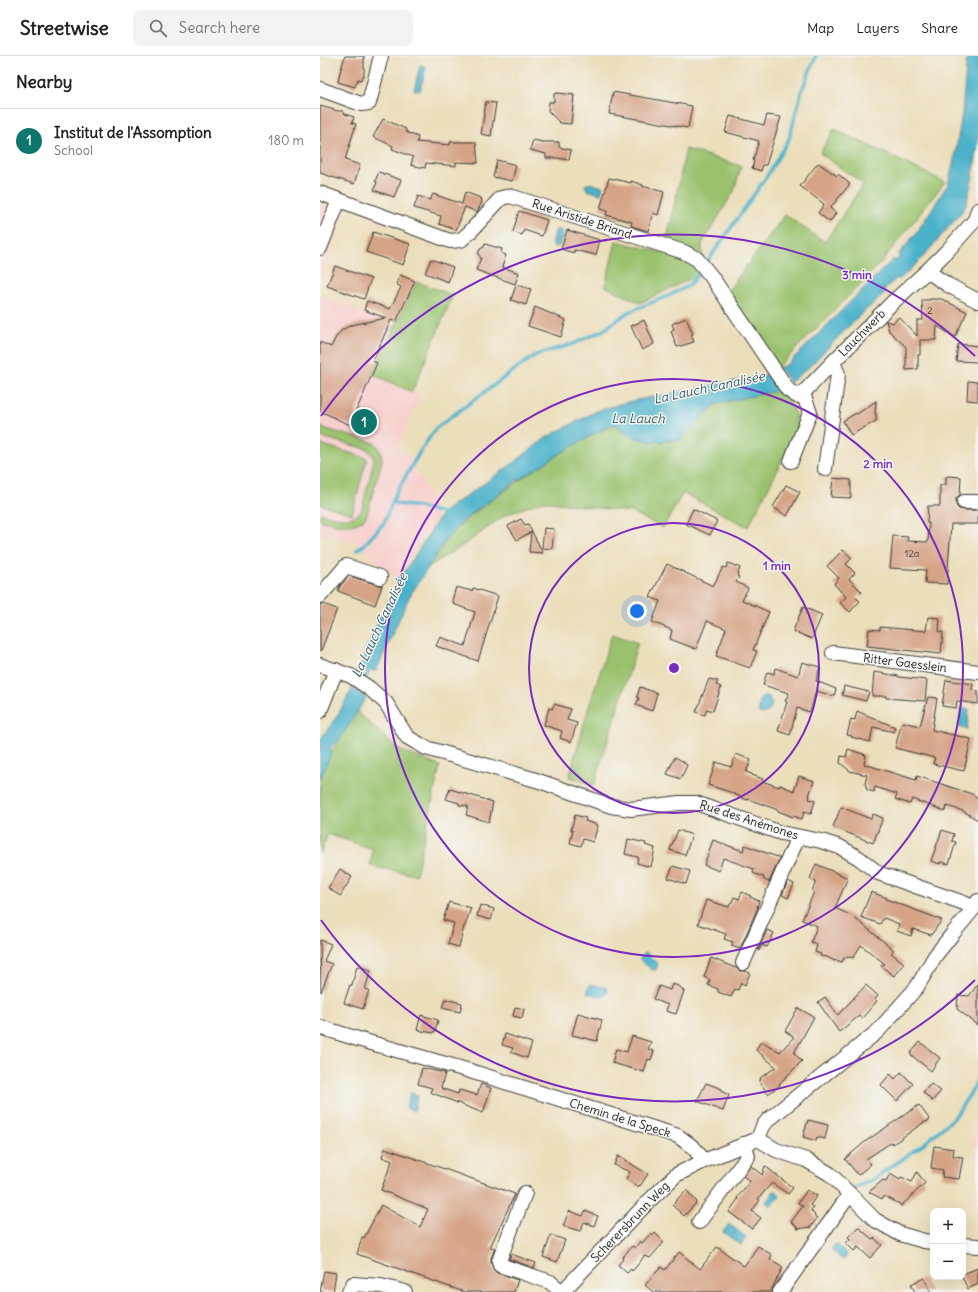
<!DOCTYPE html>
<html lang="en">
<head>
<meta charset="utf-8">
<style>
	:root { --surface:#fff; --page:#f2f2f2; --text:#222; --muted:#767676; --line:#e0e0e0; --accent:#0f766e }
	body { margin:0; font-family:Delius,sans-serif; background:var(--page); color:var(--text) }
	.controls { position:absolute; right:12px; bottom:12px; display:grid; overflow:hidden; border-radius:8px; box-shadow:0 4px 16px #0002 }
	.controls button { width:36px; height:36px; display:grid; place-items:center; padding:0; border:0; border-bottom:1px solid var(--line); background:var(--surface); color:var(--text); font:20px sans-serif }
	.you { position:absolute; left:317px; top:555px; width:14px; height:14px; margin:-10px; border:3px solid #fff; border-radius:50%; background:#1a73e8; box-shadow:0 0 0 6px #1a73e833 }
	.badge { display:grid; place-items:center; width:26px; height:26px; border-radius:50%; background:var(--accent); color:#fff; font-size:13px; font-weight:700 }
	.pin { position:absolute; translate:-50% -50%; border:2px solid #fff; box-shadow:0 1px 4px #0006 }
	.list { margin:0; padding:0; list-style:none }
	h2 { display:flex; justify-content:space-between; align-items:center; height:52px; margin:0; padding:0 16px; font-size:17px }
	h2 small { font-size:13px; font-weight:400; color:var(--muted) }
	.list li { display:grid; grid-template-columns:26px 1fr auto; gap:12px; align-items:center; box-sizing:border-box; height:64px; padding:0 16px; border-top:1px solid var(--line) }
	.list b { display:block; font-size:15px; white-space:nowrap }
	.list p { margin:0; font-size:13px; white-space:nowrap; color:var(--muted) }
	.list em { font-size:13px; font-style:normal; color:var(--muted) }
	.icon { flex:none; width:22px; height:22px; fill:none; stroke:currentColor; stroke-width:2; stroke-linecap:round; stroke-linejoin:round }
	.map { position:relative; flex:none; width:658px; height:1236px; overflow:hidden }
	header { display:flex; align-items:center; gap:24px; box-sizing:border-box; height:56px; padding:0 20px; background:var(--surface); border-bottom:1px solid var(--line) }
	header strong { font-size:19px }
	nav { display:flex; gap:22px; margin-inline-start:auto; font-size:14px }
	.search { width:280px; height:36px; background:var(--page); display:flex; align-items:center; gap:10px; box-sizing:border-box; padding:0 14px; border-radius:8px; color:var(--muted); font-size:15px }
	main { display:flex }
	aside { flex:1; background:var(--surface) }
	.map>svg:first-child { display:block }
</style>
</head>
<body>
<header>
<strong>Streetwise</strong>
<div class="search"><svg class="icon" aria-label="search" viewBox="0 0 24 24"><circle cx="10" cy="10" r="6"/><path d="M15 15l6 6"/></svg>Search here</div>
<nav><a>Map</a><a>Layers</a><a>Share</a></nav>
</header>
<main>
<aside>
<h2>Nearby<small></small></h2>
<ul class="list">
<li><span class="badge">1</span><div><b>Institut de l'Assomption</b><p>School</p></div><em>180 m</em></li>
</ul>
</aside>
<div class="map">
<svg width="658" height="1236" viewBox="0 0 658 1236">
	<rect width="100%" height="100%" fill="#f6f6f2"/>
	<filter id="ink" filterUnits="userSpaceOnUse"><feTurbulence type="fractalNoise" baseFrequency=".025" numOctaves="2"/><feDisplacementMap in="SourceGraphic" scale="8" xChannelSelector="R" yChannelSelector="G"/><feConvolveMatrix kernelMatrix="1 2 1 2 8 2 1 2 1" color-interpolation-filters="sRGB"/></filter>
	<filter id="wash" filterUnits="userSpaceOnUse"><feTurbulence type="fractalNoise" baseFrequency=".012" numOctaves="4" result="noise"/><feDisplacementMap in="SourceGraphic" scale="16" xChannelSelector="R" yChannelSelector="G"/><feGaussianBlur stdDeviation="0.9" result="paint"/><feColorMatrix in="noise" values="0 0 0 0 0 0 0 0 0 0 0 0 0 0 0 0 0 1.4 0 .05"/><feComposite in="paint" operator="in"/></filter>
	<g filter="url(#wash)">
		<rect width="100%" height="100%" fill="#ebdebb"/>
		<!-- built -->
		<g fill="#f7d0cd">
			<path d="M0,149L24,157L0,225Z"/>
			<path d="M0,239L76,270L52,318L100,340L77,391L91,402L118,459L77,524L36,487L0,476Z"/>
			<path d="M658,1030V1091H653Z"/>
		</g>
		<!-- green -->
		<g fill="#9ac26e" stroke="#5b6f45">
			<path d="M514,73L625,126L559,209L451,318L403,241L465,159L505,186L543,128L500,97Z"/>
			<path d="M366,93L421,110L414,135L382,188L383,217L320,247L285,230L296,185L344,197Z"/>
			<path d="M97,226L133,239L92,336L52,318Z"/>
			<path d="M461,333L474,355L478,370L456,417L428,471L363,437L343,472L311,456L222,445L185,459L145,488L108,511L128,481L151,459L214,414L254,389L280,375L295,368L313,381L360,384L396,348L456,335Z"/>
			<path d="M0,371L55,387C60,392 62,398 62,405L46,461C32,475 16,468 0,464V457C14,461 32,468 42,453L54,404L53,400L47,393L0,381Z"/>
			<path d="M0,388L47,402L32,458L0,448Z"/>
			<path d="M292,578L318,587L274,729L249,721L268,654Z"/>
			<path d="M37,656L79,694L120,710L96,819L50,810L53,793L8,778L0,798V724L12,695Z"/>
		</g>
		<!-- water -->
		<g fill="#4cb2cb" stroke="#346774">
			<path d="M647,0H658V87L653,120L646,149L641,157L602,202L579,224L577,222L564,234L566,236L538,261L491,309L470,327L459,312L466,309L479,297L573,203L576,205L580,200L578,199L597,176L628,128L635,100L642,58Z"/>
			<path d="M100,9L106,11L100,35L94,34Z"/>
			<path d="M269,127L283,131L281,138L267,134V132L265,131L266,128L268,129Z"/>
			<path d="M239,173L243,177L239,190L234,191L232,188L235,175Z"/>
			<path d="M451,318L461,333L456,335L396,348L360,384L333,386L313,381L295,368L280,375L254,389L195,426L145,463L128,481L89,541L56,615L40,613L47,590L65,551L81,521L123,456L192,408L227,381L277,355L307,346Z"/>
			<path d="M33,631L46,642L16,689L14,687L10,693L12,695L0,724V684L17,660Z"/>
			<path d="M444,639L449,641L452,648L449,655L443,658L439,657C438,654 440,648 440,643Z"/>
			<path d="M641,652L649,653L647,673L639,671Z"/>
			<path d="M326,896L338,908L336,914H332L319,903Z"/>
			<path d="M270,928L287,932L288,936L284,941L267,937Z"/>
			<path d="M90,1037L98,1039L94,1055L86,1052Z"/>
			<path d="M455,1134L460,1139L451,1150L446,1146Z"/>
			<path d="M409,1168L426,1181L421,1189L403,1176Z"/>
			<path d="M516,1188L527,1198L525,1203H521L511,1193Z"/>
		</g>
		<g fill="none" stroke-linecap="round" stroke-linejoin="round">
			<!-- stream -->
			<g stroke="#4cb2cb" stroke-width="3.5">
				<path d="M385,209L447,120L469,83L482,34L496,0"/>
				<path d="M73,446L77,448L99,451L126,458"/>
				<path d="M37,494L45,488L64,467L76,437L98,399L116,372L200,310L216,299L253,288L284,274L308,256L348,240L368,230L382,214"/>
				<path d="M44,626L50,611"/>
				<path d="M533,1133L552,1124L601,1090L634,1062L654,1032L658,1021"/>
			</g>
		</g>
		<g id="blocks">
			<!-- building -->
			<g fill="#d5a386">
				<path d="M25,0H44V18L41,24L38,23L35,31L18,26L20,16Z"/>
				<path d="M293,36L372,50L368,72L289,58Z"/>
				<path d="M237,37L254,39L251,68L240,67L228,55L229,46H234V38Z"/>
				<path d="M166,46L176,47L171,80L161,78Z"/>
				<path d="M0,50L18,55H23L25,58L34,61L32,67L36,68L25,104L40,109L34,128L0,117Z"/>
				<path d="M447,59L461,61L446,109H443L441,115L432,112L434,106L433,105L439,85L405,76L410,60L444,69Z"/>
				<path d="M63,63L86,73V76L98,81L97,86L130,89V86H156L158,107L136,106V110L106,107L105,112L91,109L93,101L72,93L73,90L53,81Z"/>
				<path d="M213,84L223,86H239V91L251,94L249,104L237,102H226V98L210,94Z"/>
				<path d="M177,104L196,109L192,125L173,121Z"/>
				<path d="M498,107L517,120L518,118L530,128L510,152L516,157L510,166L498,157L504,148L480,130Z"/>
				<path d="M59,116L81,124L74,141L54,134L57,126L55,125Z"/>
				<path d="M289,122L311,127V125L323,129L322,130L344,136L338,159L333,157L328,175L311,170L312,166L286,159L287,155L280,153Z"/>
				<path d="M145,136L161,142L162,146L157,156L145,151L136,174L119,168L121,160L94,152L98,140L110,144L113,138L142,148Z"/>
				<path d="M199,155L227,164L222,180L204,174L202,179L193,176Z"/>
				<path d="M247,174L280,184L276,199L254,194V197L241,193Z"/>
				<path d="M53,176L90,188L83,209L46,196Z"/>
				<path d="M165,188L182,193L181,197L186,199L182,211L199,217L195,228L156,214L161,202L158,198L160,193L164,191Z"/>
				<path d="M111,203L133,211L128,226L105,217Z"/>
				<path d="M15,210L51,223L44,243L7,230Z"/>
				<path d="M80,219L95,225L76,266L71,264L53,305L57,307L30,369L0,355V286L11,291L16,281L22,274L31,269L66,262L44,254L47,245L70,253L81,231L76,228Z"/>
				<path d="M196,229L211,233L206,249L191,244Z"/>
				<path d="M610,243H622L647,256L635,281L617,270L616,284H600V299H598V313L586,314V291L569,275L566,265L573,267L579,261L597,280V264H603L602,244H610Z"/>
				<path d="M215,251L246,264L241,281L208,270Z"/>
				<path d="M366,262L373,278L371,279L374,286L357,291L351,275L354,273L352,268Z"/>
				<path d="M324,264L334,288L322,294L311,270Z"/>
				<path d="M638,288L658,290V306L636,305Z"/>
				<path d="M648,325L658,326V345L647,344Z"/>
				<path d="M556,345L555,358H556V365L531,379L523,365L536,357L537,358Z"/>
				<path d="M628,420L641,421L640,439L636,442V450L639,453L644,454H658V468H631L627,528L605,527L606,514L570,512L573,480L588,481L587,485L608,486L609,467H607L608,450H620V429H626V421Z"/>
				<path d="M513,422L531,424V442L511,441Z"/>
				<path d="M466,429L480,436L467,460L453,451Z"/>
				<path d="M373,453L397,465L390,479L366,468Z"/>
				<path d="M201,463L205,469L208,468L223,497L209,496L211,476L197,484L188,470Z"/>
				<path d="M224,472L234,473L232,493L222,492Z"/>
				<path d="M523,494L532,502L526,508L535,517L529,523L542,536L536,542L540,545L530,556L520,547L526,541L514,528L519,522L507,510Z"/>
				<path d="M408,507L420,512L417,520L419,521L416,526L428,532L422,544L449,556L433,594L437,595L430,612L396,600L406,573L387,565L376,593L350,583L352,574L332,566L340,545L330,541L347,508L393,530L403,511L406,512Z"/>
				<path d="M29,520L62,530L55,549L18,535L20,530Z"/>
				<path d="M136,531L152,535L153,532L178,540L158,605L116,590L120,581L145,590L155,556L133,548L134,546L132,545Z"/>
				<path d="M0,548H3L17,553L1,595H0Z"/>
				<path d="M483,551L502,559L492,583L473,575Z"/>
				<path d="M608,561L620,562L619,576H623L621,598L547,590L549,573L560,574V571L606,575Z"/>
				<path d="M482,606L500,611L496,625L516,633L514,640L496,635L490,656L477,652L470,679L458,675L467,646L465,645L469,637L443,629L447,616L454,618L455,612L478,620Z"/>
				<path d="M554,616L579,620V621L607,624L605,645L566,642V640H552Z"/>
				<path d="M389,623L398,625L396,629L401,631L393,655L387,653L385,659L376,656Z"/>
				<path d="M626,624L653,628L652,634L658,635V648L637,645L636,652L622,650Z"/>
				<path d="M524,630L549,636L546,645L522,639Z"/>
				<path d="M320,631L337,637L332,655L316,649L319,642L317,641Z"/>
				<path d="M608,641L617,642L612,674L651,683L644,715L613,708L615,702L575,692L582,666L600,670Z"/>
				<path d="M234,648L251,653L247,664L257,667L251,686L240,682L242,675L224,669L229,652L232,653Z"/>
				<path d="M537,655L575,671L574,676L553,671L550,686L531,681L532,680L527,679L531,663L535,664Z"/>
				<path d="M528,693L546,699L544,708L596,724L597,720L652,738L658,742V764L643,755L627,750L625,755L592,743L590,748L575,743L577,738L555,731L554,736L547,734L545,727L547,719L530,715L520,707L521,700L526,701Z"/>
				<path d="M416,698L431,704L426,716L432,718V719L443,723L442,725L459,731L460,729L474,735L479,720L494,725L489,740H490L489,743L495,745L491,758L484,756L482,763L473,760V761L458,755V754L428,743L427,744L410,736L388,729L396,706L411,711Z"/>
				<path d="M355,701L364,706V707L367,709L361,723L347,718Z"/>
				<path d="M130,733L173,746L169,766L146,759L148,750L139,749V747L126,743Z"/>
				<path d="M521,751L551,763L553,758L563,762L553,787L513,771Z"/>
				<path d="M255,759L266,762L265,765L278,769L273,786L263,783L261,790L250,787L253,774H251Z"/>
				<path d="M358,774L372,779L365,799L350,794Z"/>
				<path d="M622,774L634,778L632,785L636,786L629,808L620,806V808L611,805Z"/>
				<path d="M308,783L326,787L325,789L335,792L331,811L317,807L318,801L305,798Z"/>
				<path d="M393,784L423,795L425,789L460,802L449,826L443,823L444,821L433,817L434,813L403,802L399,815L384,809Z"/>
				<path d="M496,808L528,822L515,852L532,860L574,894L571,897L584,907L574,920L561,910L565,908L541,889L533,902L527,900L526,902H524L522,906L516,904L515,905L507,901L500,900L501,898L495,896L497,888L491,886L497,870L482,864L494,836L492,835L496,826L490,823Z"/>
				<path d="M353,810L370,815L366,828L348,822Z"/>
				<path d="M20,813L32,821L20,840L8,832Z"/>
				<path d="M468,825L474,828L468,842L462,839Z"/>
				<path d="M422,836L431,840L430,841L439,845L437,851H438L420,893L411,890L413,886L404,883L406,878L378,868L386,844L409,851L410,848H411L414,841L419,843Z"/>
				<path d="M551,836L567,842L566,843L622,864L611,879L593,873L591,880L577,875L579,868L564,862L560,868L541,861Z"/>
				<path d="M129,846L151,852L145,870H144L139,891L128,888L134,867L123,864Z"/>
				<path d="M160,849L174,853L171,864L157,860Z"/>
				<path d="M447,874L454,877L447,891L442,889L439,895L438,894Z"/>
				<path d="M0,884L11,888L4,905L12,908L1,936Z"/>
				<path d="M391,902L416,912L420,915H425L430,917L425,929L421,927L418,934L415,933L411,941L398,936V933L388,929L390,924L384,921Z"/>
				<path d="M37,910L51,914L45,933L49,934L43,953L24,947L30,929H32Z"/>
				<path d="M352,928L359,930L364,935L356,958L346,955L348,949L333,943L339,930L350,934Z"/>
				<path d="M658,928V969L637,953L638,939L649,940Z"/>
				<path d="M546,929L558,940L555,943L557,945L542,962L539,960L519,976L498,946L505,941L518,959Z"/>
				<path d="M125,943L142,947L140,956L122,952Z"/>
				<path d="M195,951L204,953L202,962L193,960Z"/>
				<path d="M478,952L494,961L474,997L482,1005L459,1028L460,1029L448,1038L439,1025L441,1024L440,1022L456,1011L436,994L441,985L460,996L474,981L465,975Z"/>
				<path d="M258,957L282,964L277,985L252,979Z"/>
				<path d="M101,959L118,964L115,976L114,975L113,977L97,974Z"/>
				<path d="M185,978L212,987L207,1002L191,996L193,992L182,989Z"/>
				<path d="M312,980L331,986L328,993L334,995L331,1004L328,1003L324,1016L292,1007L296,993L307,996Z"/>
				<path d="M600,986L620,1002L611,1015L590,998Z"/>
				<path d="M102,1012L125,1017L121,1032L138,1038L139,1034L157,1039L161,1028L171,1032L163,1057L110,1036L112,1032L98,1028Z"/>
				<path d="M581,1016L593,1028L577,1045L561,1029L570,1018L575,1023Z"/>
				<path d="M386,1027L402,1033L401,1035L409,1039L403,1055L377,1045Z"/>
				<path d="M611,1028L621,1035L612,1045L603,1036Z"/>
				<path d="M599,1049L610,1064L603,1067L573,1088L572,1086L546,1103L551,1108L538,1119L525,1103L546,1085Z"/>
				<path d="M488,1064L508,1069L505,1083L497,1081L496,1085L483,1081Z"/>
				<path d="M614,1090L634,1093L633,1100L643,1101L639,1123L622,1121L623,1114L611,1112Z"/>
				<path d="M65,1092L195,1138L170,1191L175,1192L171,1202V1207L174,1214L177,1217L198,1224L194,1236H144L37,1198L42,1181L44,1182L61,1149L100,1171L108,1153L61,1134L72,1105L62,1101Z"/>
				<path d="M298,1100L328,1118L320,1130L319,1129L318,1131L306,1123L310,1116L294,1109Z"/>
				<path d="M431,1110L442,1119L445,1110L473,1132L468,1138L452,1127L438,1143L440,1144L432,1155L441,1162L432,1173L409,1156L418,1143L417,1142L430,1125L423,1120Z"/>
				<path d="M597,1116L605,1127L581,1150L580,1148L564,1140L562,1143L549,1136L563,1124L566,1125L570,1118L580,1124L581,1121L592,1126Z"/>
				<path d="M366,1134L377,1146L364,1160L352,1149Z"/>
				<path d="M487,1134L497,1140L490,1149L493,1151L491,1155L495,1159L494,1160L497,1162L491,1171L477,1173L476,1170L471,1166L483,1150L478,1147Z"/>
				<path d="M249,1155L263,1160L265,1155L278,1160L274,1170L264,1166L260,1175L243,1170Z"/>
				<path d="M538,1171L552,1183L554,1182L562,1189L550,1202L538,1191L534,1195L526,1187L530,1183L528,1181Z"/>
				<path d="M331,1177L333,1179L335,1177L344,1186L330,1202L324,1200L320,1206L315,1212L312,1215L311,1213L307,1217L298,1209L303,1203L302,1202L312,1190L315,1192L320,1185L322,1187Z"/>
				<path d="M231,1179L245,1184L237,1206L223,1201Z"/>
				<path d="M438,1190L452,1199L450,1203L463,1211L450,1236H333L325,1229L341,1211L345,1214L359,1196L380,1213L397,1191L424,1210Z"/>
				<path d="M191,1198L216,1207L214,1212L189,1203Z"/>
				<path d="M658,1212V1228L648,1233L642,1221L643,1218Z"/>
				<path d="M4,1215L16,1217L13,1236H0Z"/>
				<path d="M604,1222L611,1236H595L591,1228Z"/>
			</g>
		</g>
	</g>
	<g filter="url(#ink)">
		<use href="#blocks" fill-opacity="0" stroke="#3b3934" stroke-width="1"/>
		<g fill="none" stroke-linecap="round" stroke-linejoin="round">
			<!-- minor casing -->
			<g stroke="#3b3934" stroke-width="16">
				<g id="minor">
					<path d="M0,33L41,48L49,47L61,0"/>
					<path d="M0,137L130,185L141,184L150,176L181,142L190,140L364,196L377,203L391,220L468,334L477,340L483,337L513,306L573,246L607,215L628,194L655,164L658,154"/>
					<path d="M0,192L19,144"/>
					<path d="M607,215L628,229L658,245"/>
					<path d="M471,405L490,357L483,337"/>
					<path d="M505,413L518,318L513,306"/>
					<path d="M644,446H658"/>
					<path d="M0,540L26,510L60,521"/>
					<path d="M513,597L658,616"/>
					<path d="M0,609L31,620L49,632L66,647L87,681L106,692L216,724L291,750L311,753L359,747H376L461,777L501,785L520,791L539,802L558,817L644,847L654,852"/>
					<path d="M0,655L16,614"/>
					<path d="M423,907L478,781"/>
					<path d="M0,971L41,984L150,1015L358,1080L374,1092L384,1105"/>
					<path d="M438,1083L456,1094L486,1104L510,1118L555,1164L580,1178L604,1185L613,1186"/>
					<path d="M205,1137L179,1205L180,1209L230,1226L242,1236"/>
					<path d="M379,1166L428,1100L424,1088"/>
					<path d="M643,1189L658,1190"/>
					<path d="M29,1236L33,1228L61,1230L85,1236"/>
					<path d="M242,1236L329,1145L356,1119L384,1105L438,1083L443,1070L448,1064L558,975L597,931L615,900L634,876L654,852L658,845"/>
					<path d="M460,1236L530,1138"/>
				</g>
			</g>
			<!-- minor -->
			<use href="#minor" stroke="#fff" stroke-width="14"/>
		</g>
	</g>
	<!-- distance rings -->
	<g fill="none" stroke="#7b2cbf" stroke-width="2">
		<circle cx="354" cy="612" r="145"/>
		<circle cx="354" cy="612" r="289"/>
		<path d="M655 924A434 434 0 0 1 1 864M1 360A434 434 0 0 1 655 300"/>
	</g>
	<g text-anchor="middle" stroke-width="3" stroke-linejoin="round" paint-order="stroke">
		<!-- number labels -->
		<g font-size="10" fill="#4a3e36">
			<text x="610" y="258">2</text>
			<text x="592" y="501">12a</text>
		</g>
		<!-- street labels -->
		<g font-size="12" fill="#1c1c1c" stroke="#f6f6f2">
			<text transform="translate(262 163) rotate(18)" y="4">Rue Aristide Briand</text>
			<text transform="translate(542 277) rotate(-45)" y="4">Lauchwerb</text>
			<text transform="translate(585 607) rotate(7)" y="4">Ritter Gaesslein</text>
			<text transform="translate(429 764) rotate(18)" y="4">Rue des Anémones</text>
			<text transform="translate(300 1062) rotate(17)" y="4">Chemin de la Speck</text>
			<text transform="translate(310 1166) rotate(-46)" y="4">Scherersbrunn Weg</text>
		</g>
		<!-- water labels -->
		<g font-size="13" font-style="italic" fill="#2f5862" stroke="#f6f6f2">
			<text transform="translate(389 331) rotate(-12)" y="5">La Lauch Canalisée</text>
			<text x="318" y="367">La Lauch</text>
			<text transform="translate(59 569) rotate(-65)" y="5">La Lauch Canalisée</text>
		</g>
	</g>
	<circle cx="354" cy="612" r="6" fill="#7b2cbf" stroke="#f6f6f2" stroke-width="2"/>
	<g font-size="12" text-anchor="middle" font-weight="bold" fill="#7b2cbf" stroke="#f6f6f2" stroke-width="3" stroke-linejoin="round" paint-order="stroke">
		<text x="537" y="223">3 min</text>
		<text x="558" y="412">2 min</text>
		<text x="457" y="514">1 min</text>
	</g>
</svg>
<div class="controls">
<button>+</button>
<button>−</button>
</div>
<div class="you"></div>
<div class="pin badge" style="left:44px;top:366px">1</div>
</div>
</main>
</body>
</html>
